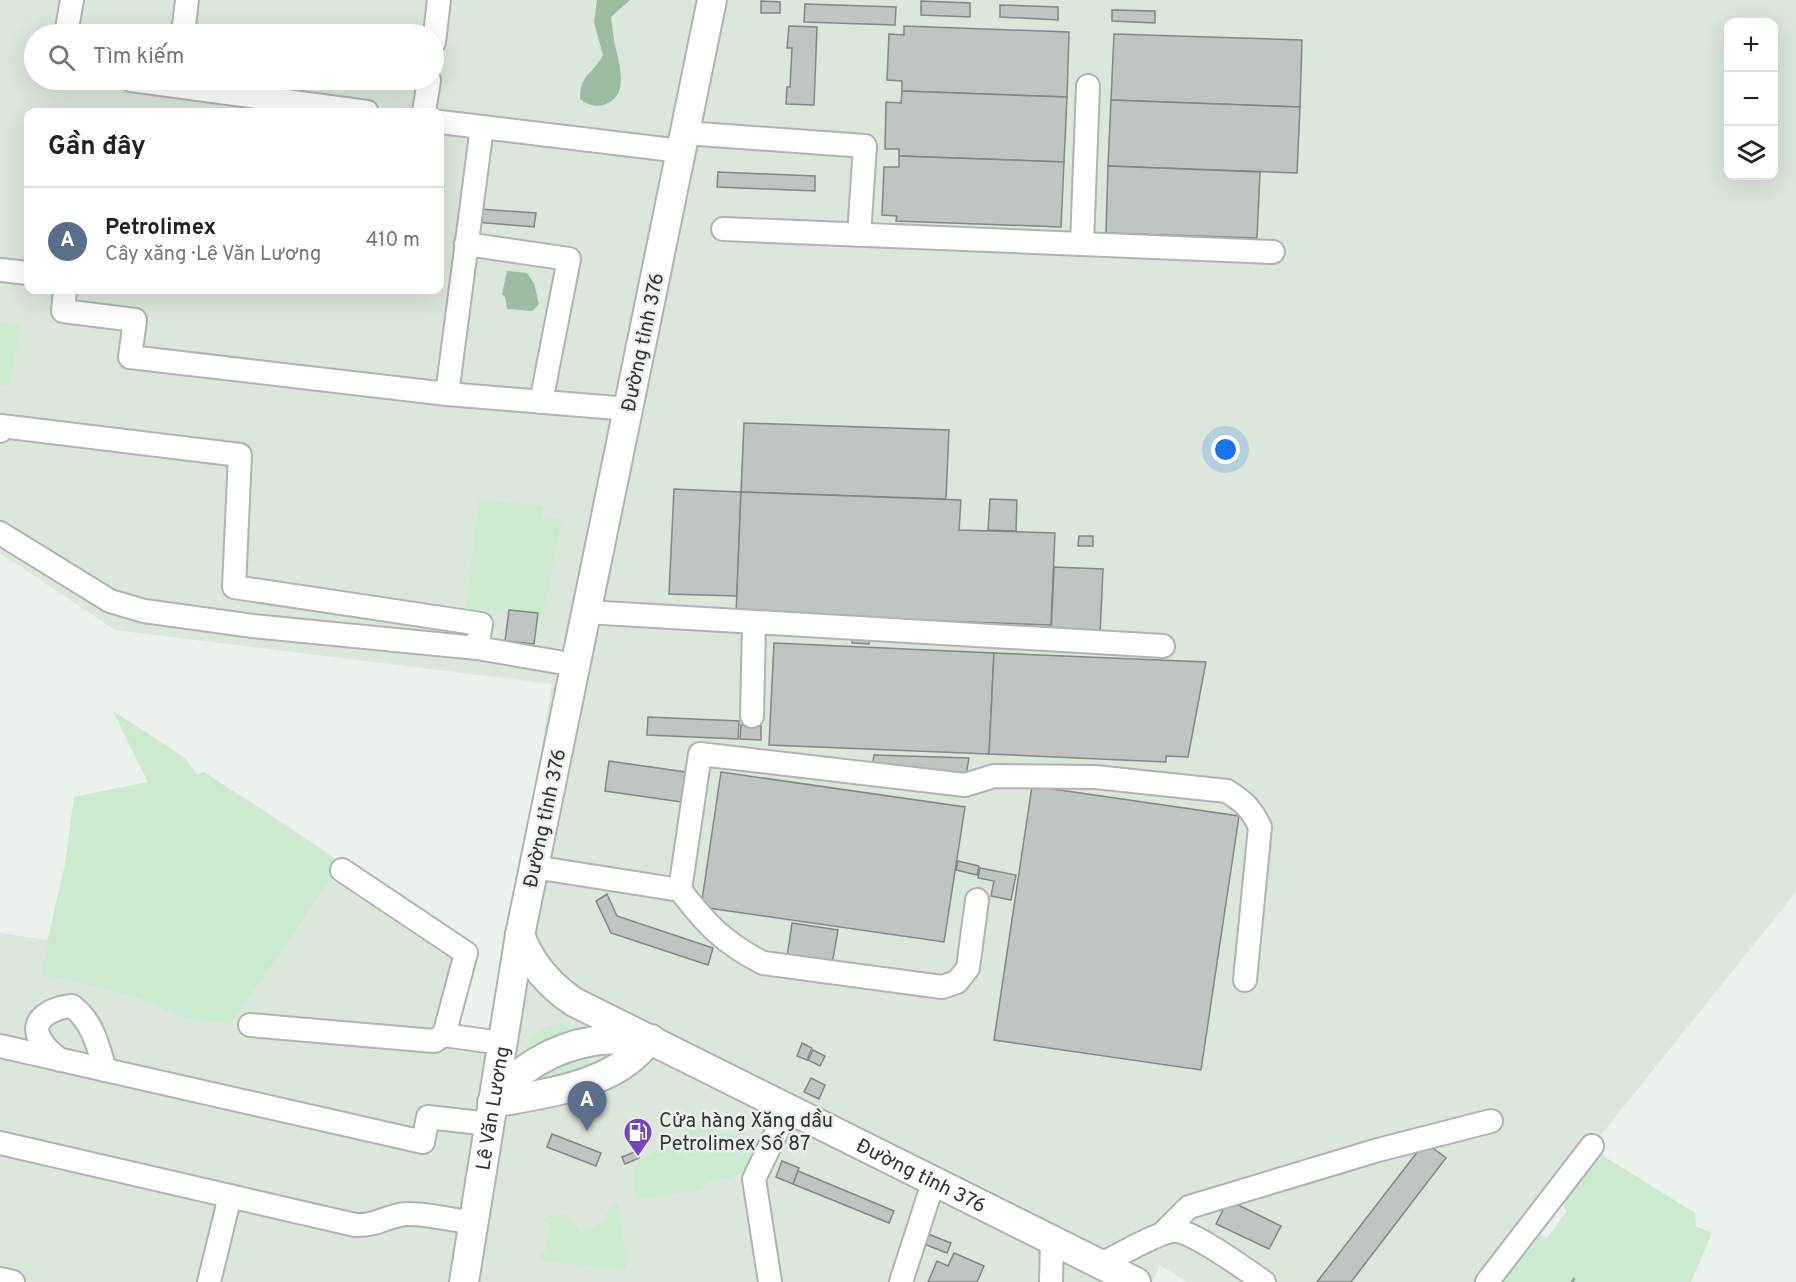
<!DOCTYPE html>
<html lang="vi">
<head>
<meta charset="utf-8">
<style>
	:root { --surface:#fff; --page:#f6f6f6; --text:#222; --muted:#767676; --line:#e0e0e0; --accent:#b45309 }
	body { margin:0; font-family:Overpass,sans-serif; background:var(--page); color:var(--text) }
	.controls { position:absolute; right:18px; top:18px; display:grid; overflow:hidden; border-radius:12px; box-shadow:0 6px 24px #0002 }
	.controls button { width:54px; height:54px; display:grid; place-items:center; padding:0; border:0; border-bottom:2px solid var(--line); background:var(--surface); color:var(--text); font:30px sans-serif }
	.you { position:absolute; left:1226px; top:450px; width:21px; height:21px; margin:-15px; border:4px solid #fff; border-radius:50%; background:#1a73e8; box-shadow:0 0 0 9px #1a73e833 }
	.badge { display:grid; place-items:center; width:39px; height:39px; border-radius:50%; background:var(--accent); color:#fff; font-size:20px; font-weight:700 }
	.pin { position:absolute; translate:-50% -50px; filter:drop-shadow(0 2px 3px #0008) }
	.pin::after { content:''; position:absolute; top:32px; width:21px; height:18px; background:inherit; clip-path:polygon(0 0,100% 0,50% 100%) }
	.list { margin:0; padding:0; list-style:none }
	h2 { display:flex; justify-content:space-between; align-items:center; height:78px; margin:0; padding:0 24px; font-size:26px }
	h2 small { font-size:20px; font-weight:400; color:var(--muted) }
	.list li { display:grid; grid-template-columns:39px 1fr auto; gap:18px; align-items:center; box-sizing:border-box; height:108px; padding:0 24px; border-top:2px solid var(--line) }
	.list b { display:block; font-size:22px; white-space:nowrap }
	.list p { margin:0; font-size:20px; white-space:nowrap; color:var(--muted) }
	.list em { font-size:20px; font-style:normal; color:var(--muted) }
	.icon { flex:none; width:33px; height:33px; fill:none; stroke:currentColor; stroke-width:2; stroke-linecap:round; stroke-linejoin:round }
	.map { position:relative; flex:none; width:1796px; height:1282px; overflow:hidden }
	.search { position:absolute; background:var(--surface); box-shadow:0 6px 24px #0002; left:24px; top:24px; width:420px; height:66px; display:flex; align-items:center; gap:15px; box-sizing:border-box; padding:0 21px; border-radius:33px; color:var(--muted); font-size:22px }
	.panel { position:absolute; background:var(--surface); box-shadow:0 6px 24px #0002; left:24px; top:108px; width:420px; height:186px; border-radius:12px }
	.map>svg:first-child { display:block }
</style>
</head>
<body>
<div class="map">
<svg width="1796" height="1282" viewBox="0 0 1796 1282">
	<rect width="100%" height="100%" fill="#ebf1eb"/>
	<!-- built -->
	<path fill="#dce7dc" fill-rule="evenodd" d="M0,0H1796V892L1592,1146L1487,1282H1186L1160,1265L1152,1282H13L0,1279V933L47,940L65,865L74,797L148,782L113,711L185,758L197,775L204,772L288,826L471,952L456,1026L493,1032L506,976L552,684L115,630L0,553ZM1728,22H1774V176H1728ZM34,34H434V80H34ZM28,112H440V290H28Z"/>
	<!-- green -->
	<g fill="#cbead0">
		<path d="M0,321L21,325L9,387L0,385Z"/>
		<path d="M479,499L543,506L542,518L562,519L543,618H537V613L503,609L502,612L466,608Z"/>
		<path d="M113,711L185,758L197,775L204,772L341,864L231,1024L187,1019L140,998L41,974L65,865L74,797L148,782Z"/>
		<path d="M563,1023L573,1026L578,1033L524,1059C525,1035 542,1026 563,1023Z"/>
		<path d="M590,1055C591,1074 570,1075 555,1078L546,1071L556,1063Z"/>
		<path d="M702,1119H705V1123L709,1128L754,1142C754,1149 754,1157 752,1163C746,1178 720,1179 707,1182L702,1190L636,1200L633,1168L642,1160Z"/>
		<path d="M1597,1152L1695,1213L1696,1226L1712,1233L1691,1282H1499L1529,1228L1547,1238L1567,1211L1564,1208L1565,1197Z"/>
		<path d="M613,1202H618L627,1269L602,1268L583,1265L540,1261L541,1252L546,1253L550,1224L543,1222L548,1215L554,1217L565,1214L573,1221L581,1234L602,1223Z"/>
	</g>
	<!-- water -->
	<g fill="#9cbda1">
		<path d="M597,0H630L611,17C612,25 613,33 614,40C617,59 632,94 606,104C597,108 587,105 580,99C580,73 592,76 603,55L594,22Z"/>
		<path d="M507,271L527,273L534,283L539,304L532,311L507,309L505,297L502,294Z"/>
	</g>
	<!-- building -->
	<g fill="#bfc5c0" stroke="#818782" stroke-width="1.5">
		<path d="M761,1L780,2V13H761Z"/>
		<path d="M921,1L970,3V17L921,15Z"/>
		<path d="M805,4L896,7L895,25L804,22Z"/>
		<path d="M1000,5L1058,7V20L1000,17Z"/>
		<path d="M1112,10L1155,11V23L1112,21Z"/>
		<path d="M789,26L817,27L814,105L786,104L787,87H790L792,48H787Z"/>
		<path d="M904,26L1069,32L1067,97L902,91V81L887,80L889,34L904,35Z"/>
		<path d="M1114,34L1302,40L1300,107L1111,100Z"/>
		<path d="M902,91L1067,97L1064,162L899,156V149H885L886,102L901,103Z"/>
		<path d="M1111,100L1300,107L1297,173L1108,166Z"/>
		<path d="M899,156L1064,162L1061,227L896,221L897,216L882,215L884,167H899Z"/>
		<path d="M1108,166L1260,172L1257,238L1106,233Z"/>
		<path d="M718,172L815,176V191L717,187Z"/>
		<path d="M466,208L536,213L534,227L465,221Z"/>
		<path d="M744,423L949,430L946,499L741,492Z"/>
		<path d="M674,489L741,492L737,596L669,594Z"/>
		<path d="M741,492L961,500L959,530L1055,533L1051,625L736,614Z"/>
		<path d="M990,499L1017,500L1016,531L988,530Z"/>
		<path d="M1079,536H1093V546H1078Z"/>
		<path d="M1054,567L1103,569L1100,636L1051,634Z"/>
		<path d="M509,610L538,613L534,644L505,641Z"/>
		<path d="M852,637L869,638V644L852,643Z"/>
		<path d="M774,643L994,653L989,754L769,745Z"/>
		<path d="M994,653L1206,662L1188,757L1166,756V762L989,754Z"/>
		<path d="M648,717L739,721L738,739L647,735Z"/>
		<path d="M741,725L761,726V740L740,739Z"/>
		<path d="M874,755L969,758L965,781L872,767Z"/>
		<path d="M609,761L685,772L681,802L605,791Z"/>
		<path d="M721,772L965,807L944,942L701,907Z"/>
		<path d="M1032,786L1239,816L1201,1070L994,1040Z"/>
		<path d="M958,861L979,866L977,875L956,870Z"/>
		<path d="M980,868L1016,875L1011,900L991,896L994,881L978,878Z"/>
		<path d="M607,894L617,916L713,948L708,965L611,933L596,901Z"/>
		<path d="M792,923L838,930L831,970L786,964Z"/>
		<path d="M802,1043L812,1048L807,1060L797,1056Z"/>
		<path d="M813,1050L825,1056L820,1066L808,1060Z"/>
		<path d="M811,1078L825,1085L819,1099L804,1092Z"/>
		<path d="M552,1134L601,1153L596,1166L547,1147Z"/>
		<path d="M1425,1142L1446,1158L1351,1282H1317Z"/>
		<path d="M637,1151L639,1158L625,1164L622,1157Z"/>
		<path d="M782,1161L799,1168L793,1184L776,1177Z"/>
		<path d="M798,1171L894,1211L889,1223L793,1184Z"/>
		<path d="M1228,1200L1281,1226L1269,1249L1216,1224Z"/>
		<path d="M928,1234L951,1243L947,1253L924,1244Z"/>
		<path d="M954,1253L984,1266L977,1282H928L937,1261L948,1266Z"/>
	</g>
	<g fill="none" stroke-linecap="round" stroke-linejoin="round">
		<!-- minor casing -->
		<g stroke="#aeb4af" stroke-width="26">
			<g id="minor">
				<path d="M66,34L72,0"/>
				<path d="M183,34L187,0"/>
				<path d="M434,42L439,0"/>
				<path d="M131,80L367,112"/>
				<path d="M424,112L429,80"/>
				<path d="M440,122L681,151"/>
				<path d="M685,133L865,146L859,235"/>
				<path d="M723,229L1273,252"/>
				<path d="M466,244L569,259L541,402"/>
				<path d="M1082,244L1088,86"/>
				<path d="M0,270L28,273"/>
				<path d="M65,290L63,311L135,320L130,357L447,394L628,409"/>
				<path d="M447,394L482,127"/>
				<path d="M0,431L1,426L240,455L234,587L481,624L477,648"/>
				<path d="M0,533L110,601L144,611L253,626L477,648L576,665"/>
				<path d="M586,612L1163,646"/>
				<path d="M752,716L754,622"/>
				<path d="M534,867L680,890C706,924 724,943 763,963L942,987L957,982L968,968L977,900"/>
				<path d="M342,870L466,953L444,1035"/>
				<path d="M680,890L700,754L965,785L994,776L1095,777L1227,791C1244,802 1251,808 1260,827L1245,980"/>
				<path d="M250,1025L434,1041L444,1035L501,1043"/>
				<path d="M0,1046L423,1142L428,1117L489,1124"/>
				<path d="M60,1060C52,1054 45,1048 40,1039C28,1018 56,1007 72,1006C93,1022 98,1046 105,1070"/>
				<path d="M0,1143L355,1225C377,1226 386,1216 406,1214C425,1213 453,1220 473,1223"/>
				<path d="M1163,1233L1189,1207L1378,1150L1491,1121"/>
				<path d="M1101,1264C1116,1257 1163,1229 1177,1231C1196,1233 1246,1270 1264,1282"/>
				<path d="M0,1279L13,1282"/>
				<path d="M209,1282L230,1196"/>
				<path d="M770,1282L754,1179L788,1108"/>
				<path d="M901,1282L934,1180"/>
				<path d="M1051,1282L1052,1240"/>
				<path d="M1487,1282L1592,1146"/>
			</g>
		</g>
		<!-- major casing -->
		<g stroke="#aeb4af" stroke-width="32">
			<g id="major">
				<path id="s1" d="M712,0L520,935C530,963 549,985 574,1002L1136,1282"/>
				<path d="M492,1103C515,1070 554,1047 594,1041C611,1038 629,1040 646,1039"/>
				<path d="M492,1103C537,1095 590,1089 628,1061C636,1055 644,1046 651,1039"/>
				<path id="s2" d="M464,1282L520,935"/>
			</g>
		</g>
		<!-- path -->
		<path stroke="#9ea29e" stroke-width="3" stroke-dasharray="4.5 4.5" stroke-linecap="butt" d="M1572,1282L1576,1276"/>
		<!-- minor -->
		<use href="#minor" stroke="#fff" stroke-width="22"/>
		<!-- major -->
		<use href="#major" stroke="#fff" stroke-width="28"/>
	</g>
	<!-- icons -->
	<defs>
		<g id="fuel-pin" transform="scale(1.5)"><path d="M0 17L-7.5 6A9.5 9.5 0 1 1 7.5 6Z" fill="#7844bb" stroke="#ebf1eb"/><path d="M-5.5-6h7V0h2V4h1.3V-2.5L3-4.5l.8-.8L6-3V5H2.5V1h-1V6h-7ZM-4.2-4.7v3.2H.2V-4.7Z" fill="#fff"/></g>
	</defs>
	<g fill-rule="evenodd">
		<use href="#fuel-pin" x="638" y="1132"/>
	</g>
	<g text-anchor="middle" stroke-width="5" stroke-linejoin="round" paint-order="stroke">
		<!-- street labels -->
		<g font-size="20" fill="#313331" stroke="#ebf1eb">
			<text transform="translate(642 342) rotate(-78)" y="7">Đường tỉnh 376</text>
			<text transform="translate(544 818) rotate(-78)" y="7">Đường tỉnh 376</text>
			<text dy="7" stroke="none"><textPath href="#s2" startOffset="176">Lê Văn Lương</textPath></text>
			<text dy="7" stroke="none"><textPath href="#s1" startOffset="1430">Đường tỉnh 376</textPath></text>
		</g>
		<!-- poi labels -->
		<g font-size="20" fill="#313331" stroke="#ebf1eb" text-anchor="start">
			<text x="659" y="1127">Cửa hàng Xăng dầu<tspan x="659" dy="23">Petrolimex Số 87</tspan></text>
		</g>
	</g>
</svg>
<div class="controls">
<button>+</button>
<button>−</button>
<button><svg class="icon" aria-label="layers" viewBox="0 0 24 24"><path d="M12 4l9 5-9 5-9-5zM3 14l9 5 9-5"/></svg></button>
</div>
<div class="you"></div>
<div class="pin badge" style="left:587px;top:1131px;background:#5c6f8a">A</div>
<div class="search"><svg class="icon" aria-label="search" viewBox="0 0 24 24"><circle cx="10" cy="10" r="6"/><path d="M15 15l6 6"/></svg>Tìm kiếm</div>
<section class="panel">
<h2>Gần đây<small></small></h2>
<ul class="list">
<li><span class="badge" style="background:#5c6f8a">A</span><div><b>Petrolimex</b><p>Cây xăng · Lê Văn Lương</p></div><em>410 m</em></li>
</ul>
</section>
</div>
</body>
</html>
